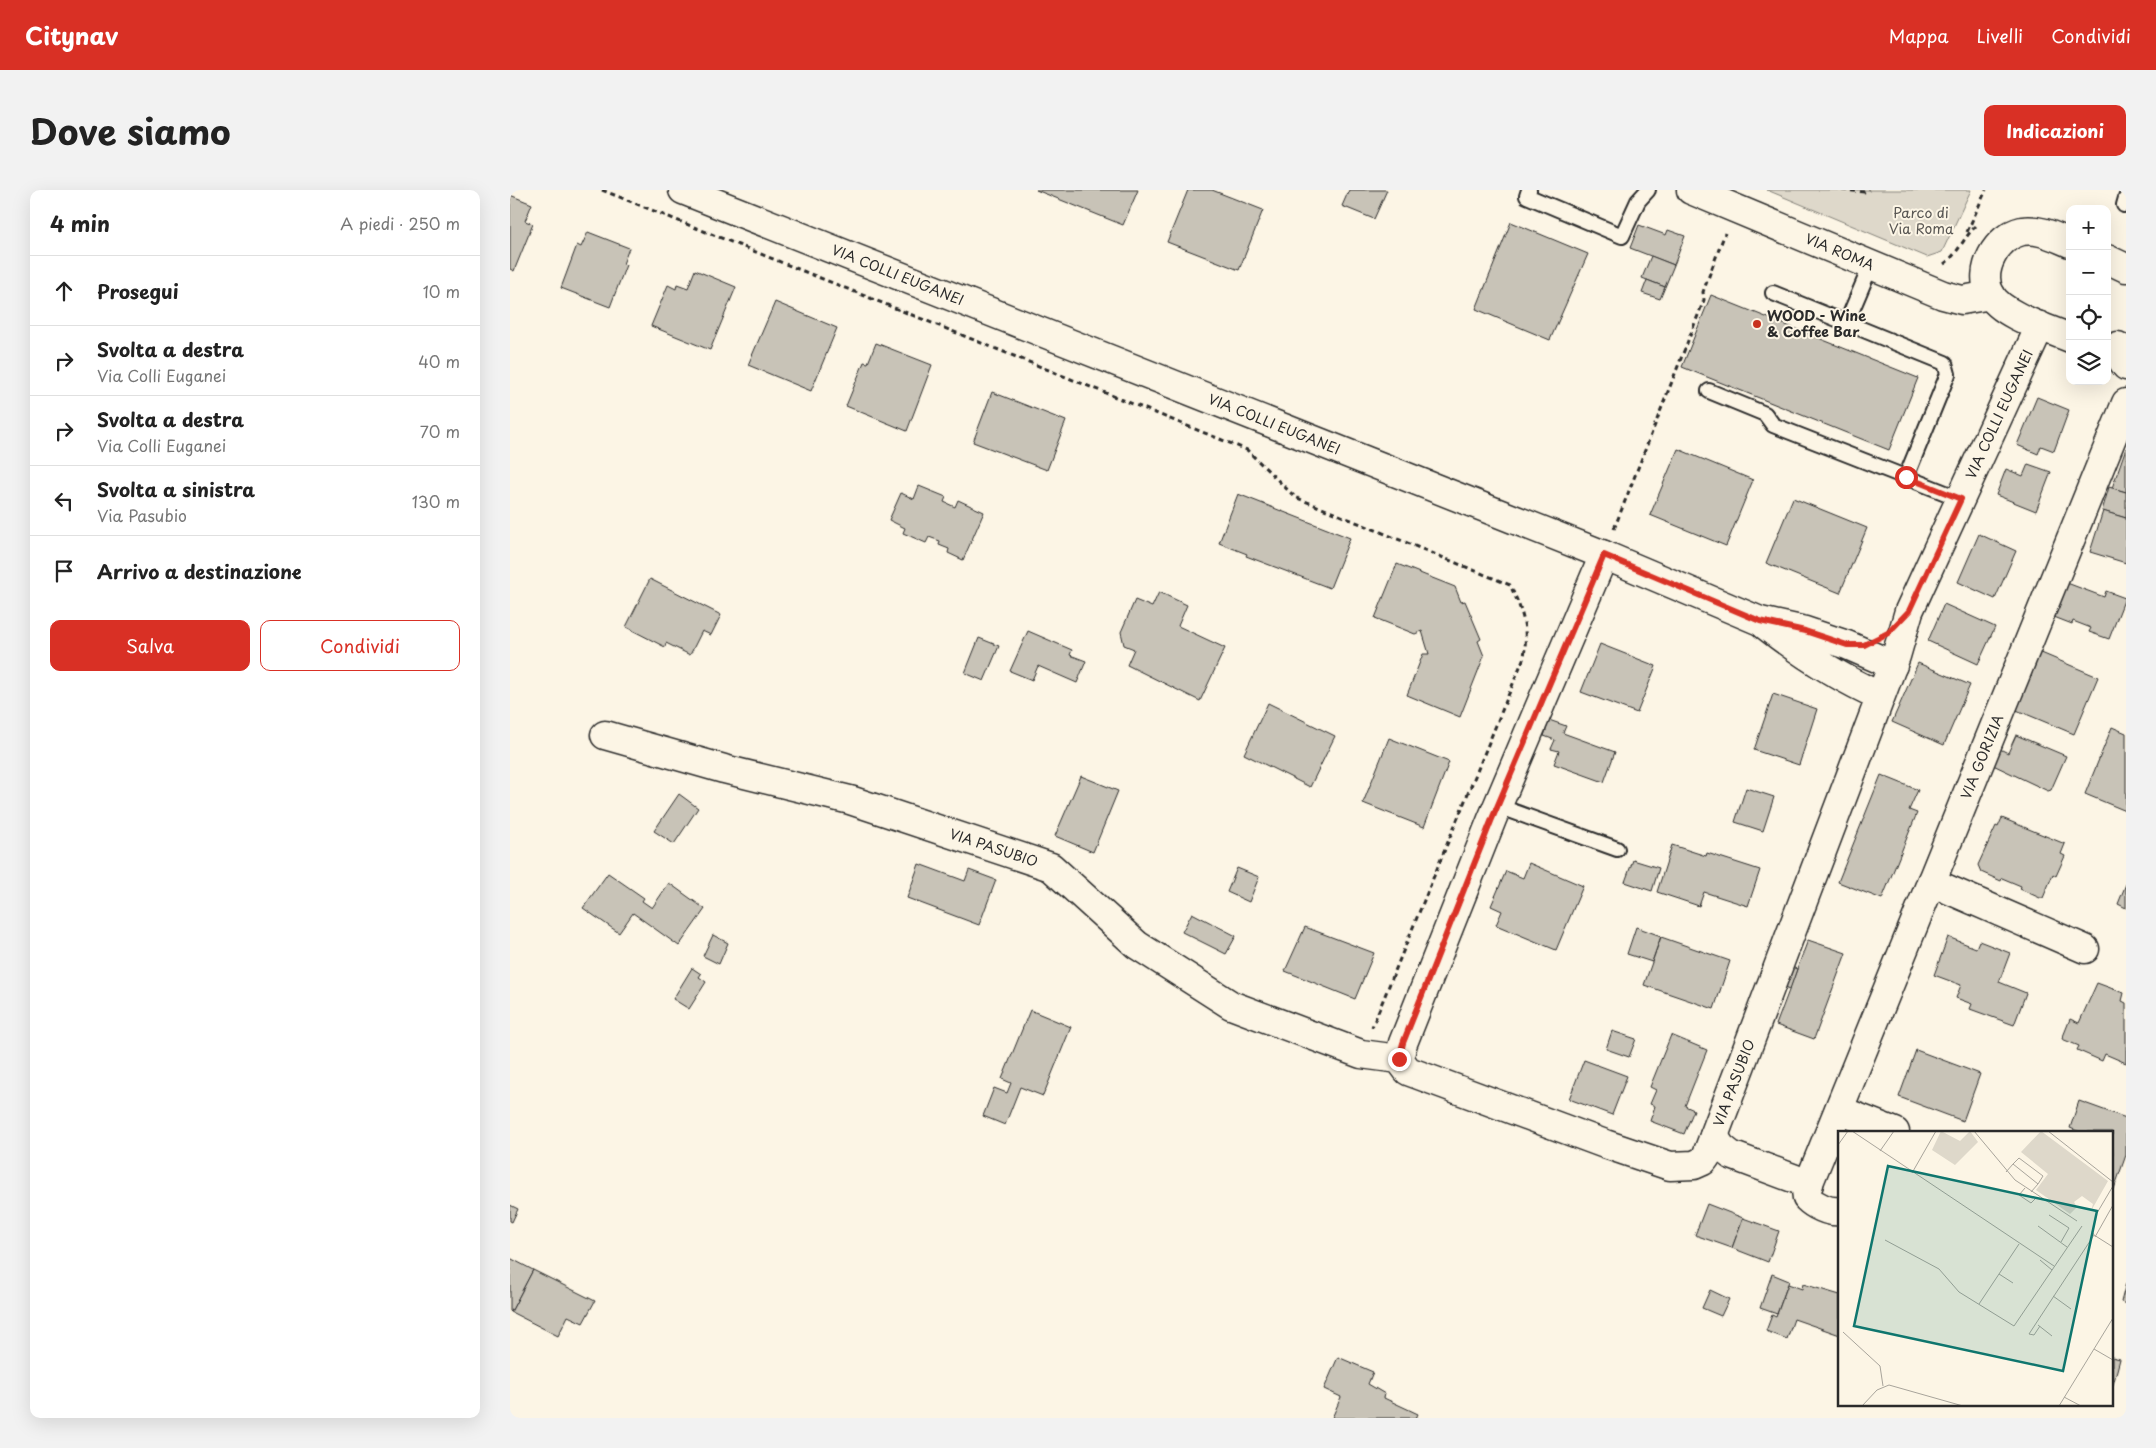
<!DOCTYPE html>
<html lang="it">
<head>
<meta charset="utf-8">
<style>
	:root { --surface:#fff; --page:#f2f2f2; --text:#222; --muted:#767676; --line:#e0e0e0; --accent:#d93025 }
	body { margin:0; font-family:"Playpen Sans",sans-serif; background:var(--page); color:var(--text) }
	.controls { position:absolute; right:15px; top:15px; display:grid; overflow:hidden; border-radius:10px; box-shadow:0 5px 20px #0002 }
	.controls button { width:45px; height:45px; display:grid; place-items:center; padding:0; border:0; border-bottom:1px solid var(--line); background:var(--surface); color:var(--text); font:25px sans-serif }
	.stop { position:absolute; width:15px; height:15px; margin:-11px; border:4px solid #d93025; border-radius:50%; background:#fff }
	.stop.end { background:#d93025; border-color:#fff; box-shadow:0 1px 5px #0008 }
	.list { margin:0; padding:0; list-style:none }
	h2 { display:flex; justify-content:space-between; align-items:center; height:65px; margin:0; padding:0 20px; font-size:21px }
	h2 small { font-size:16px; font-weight:400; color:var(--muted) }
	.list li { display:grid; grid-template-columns:32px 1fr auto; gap:15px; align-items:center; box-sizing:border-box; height:70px; padding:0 20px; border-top:1px solid var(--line) }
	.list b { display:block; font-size:19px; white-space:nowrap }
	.list p { margin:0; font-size:16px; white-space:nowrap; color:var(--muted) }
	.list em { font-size:16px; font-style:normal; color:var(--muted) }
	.actions { display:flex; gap:10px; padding:15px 20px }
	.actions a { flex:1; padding:11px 0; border:1px solid var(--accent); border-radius:10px; text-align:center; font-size:18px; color:var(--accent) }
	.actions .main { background:var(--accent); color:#fff }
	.icon { flex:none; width:28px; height:28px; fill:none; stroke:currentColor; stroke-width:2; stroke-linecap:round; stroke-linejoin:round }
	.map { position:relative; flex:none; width:1616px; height:1228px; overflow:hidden; border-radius:10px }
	header { display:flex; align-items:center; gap:30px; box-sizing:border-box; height:70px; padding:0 25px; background:var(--accent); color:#fff }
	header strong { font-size:24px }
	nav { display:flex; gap:28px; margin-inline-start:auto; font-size:18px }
	.intro { display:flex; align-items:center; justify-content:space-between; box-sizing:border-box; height:120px; padding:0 30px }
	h1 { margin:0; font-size:35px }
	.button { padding:12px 22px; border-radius:10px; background:var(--accent); color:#fff; font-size:18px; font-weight:700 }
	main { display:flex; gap:30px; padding:0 30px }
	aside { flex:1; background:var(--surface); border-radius:10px; box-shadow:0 5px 20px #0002 }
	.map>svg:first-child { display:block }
</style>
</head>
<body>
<header>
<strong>Citynav</strong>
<nav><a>Mappa</a><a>Livelli</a><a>Condividi</a></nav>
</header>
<div class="intro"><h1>Dove siamo</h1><a class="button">Indicazioni</a></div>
<main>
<aside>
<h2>4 min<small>A piedi · 250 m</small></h2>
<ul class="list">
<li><svg class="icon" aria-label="ahead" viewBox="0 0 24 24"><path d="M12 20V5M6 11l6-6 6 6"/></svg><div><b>Prosegui</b></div><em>10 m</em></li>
<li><svg class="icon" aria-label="right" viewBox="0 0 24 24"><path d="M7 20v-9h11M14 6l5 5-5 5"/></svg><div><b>Svolta a destra</b><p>Via Colli Euganei</p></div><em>40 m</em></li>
<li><svg class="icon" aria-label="right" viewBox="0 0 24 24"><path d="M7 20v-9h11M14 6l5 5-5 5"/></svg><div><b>Svolta a destra</b><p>Via Colli Euganei</p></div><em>70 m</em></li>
<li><svg class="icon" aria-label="left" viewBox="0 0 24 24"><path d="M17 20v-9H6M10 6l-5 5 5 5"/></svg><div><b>Svolta a sinistra</b><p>Via Pasubio</p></div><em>130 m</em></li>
<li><svg class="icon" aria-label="arrive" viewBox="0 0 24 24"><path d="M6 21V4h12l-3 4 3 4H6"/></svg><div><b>Arrivo a destinazione</b></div></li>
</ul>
<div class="actions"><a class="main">Salva</a><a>Condividi</a></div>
</aside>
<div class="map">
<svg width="1616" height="1228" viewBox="0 0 1616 1228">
	<rect width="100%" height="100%" fill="#fcf5e5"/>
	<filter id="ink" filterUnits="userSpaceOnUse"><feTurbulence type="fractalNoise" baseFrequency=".02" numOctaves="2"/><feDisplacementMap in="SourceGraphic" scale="10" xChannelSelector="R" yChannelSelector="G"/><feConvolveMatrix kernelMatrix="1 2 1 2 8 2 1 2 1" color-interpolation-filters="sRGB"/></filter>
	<g filter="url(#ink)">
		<!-- green -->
		<path fill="#ded8ca" stroke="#84827a" d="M1257,0H1461L1432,62L1417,67Z"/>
		<!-- building -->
		<g fill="#c8c3b7" stroke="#2b2b2b">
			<path d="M526,0H628L613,35Z"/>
			<path d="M678,0H702L753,20L729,80L657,52Z"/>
			<path d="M839,0H877L864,29L832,16Z"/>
			<path d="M0,5L22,14L15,31L23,34L4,81L0,79Z"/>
			<path d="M1001,32L1078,64L1040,150L966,119Z"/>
			<path d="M1129,35L1156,45L1158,40L1175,46L1164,75L1120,58Z"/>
			<path d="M78,42L119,58L113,74L116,75L100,117L51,98L67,55L71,57Z"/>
			<path d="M1141,66L1164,75L1155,97L1132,88Z"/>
			<path d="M185,80L226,97L200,160L141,136L158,95L166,99L167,94L178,98Z"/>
			<path d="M1137,90L1155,97L1150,109L1132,103Z"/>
			<path d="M1201,105L1408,188L1379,260L1172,177Z"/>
			<path d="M265,112L327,138L301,201L238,175Z"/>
			<path d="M366,153L422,175L397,241L336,216L354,172L358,173Z"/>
			<path d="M482,202L556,231L537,280L463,252Z"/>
			<path d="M1527,207L1559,220L1544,261L1531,256L1528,264L1507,255Z"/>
			<path d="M1616,258V302L1602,298Z"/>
			<path d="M1168,259L1243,290L1216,356L1140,325Z"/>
			<path d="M1518,274L1541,282L1526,321L1486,305L1496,279L1513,286Z"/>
			<path d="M409,296L436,307L434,312L445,317L448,310L474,322L453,370L438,363L439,359L429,355L430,351L419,347L416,353L393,343L395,338L379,330L391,303L404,309Z"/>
			<path d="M1599,297L1616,302V328L1592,321Z"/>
			<path d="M728,304L840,348L820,398L736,366L737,364L709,353Z"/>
			<path d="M1283,308L1357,338L1330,403L1256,373Z"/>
			<path d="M1593,321L1616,328V373L1580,362Z"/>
			<path d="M1469,344L1506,361L1485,409L1448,392Z"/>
			<path d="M887,374L945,397L951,412L955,411L971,449L968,451L974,466L950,527L897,505L913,464H919L912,441L905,444L865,428Z"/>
			<path d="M140,389L211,425L201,445L192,441L180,465L156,453L155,457L116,437Z"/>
			<path d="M1557,393L1594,407L1596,401L1615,408L1599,449L1579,442L1581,438L1563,431L1562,434L1544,427Z"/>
			<path d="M649,402L677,415L668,436L715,458L690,511L617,475L624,459L614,455L611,442L625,410L642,417Z"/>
			<path d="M1434,414L1485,437L1468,474L1418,451Z"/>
			<path d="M518,441L562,460L560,465L576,471L567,493L528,476L522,490L500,481Z"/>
			<path d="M469,448L489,456L474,491L455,483Z"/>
			<path d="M1090,454L1146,476L1127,523L1071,502Z"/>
			<path d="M1529,462L1588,487L1564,544L1504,519Z"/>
			<path d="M1408,473L1460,495L1434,555L1382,532Z"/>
			<path d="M1263,504L1307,519L1289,575L1244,560Z"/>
			<path d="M758,513L825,546L800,597L734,564Z"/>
			<path d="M1039,530L1056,536L1053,543L1105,562L1094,592L1044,574L1049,561L1041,559L1045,550L1034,546Z"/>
			<path d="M1602,537L1616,543V621L1575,604Z"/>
			<path d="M1506,545L1556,566L1541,600L1538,601L1481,574L1488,558L1498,563Z"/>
			<path d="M879,548L939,572L914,637L853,613Z"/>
			<path d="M1371,585L1408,600L1399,620L1407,623L1372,709L1328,692Z"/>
			<path d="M571,586L608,601L583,662L545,646Z"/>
			<path d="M1236,598L1264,607L1253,641L1225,632Z"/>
			<path d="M169,604L188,618L164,654L144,641Z"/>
			<path d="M1492,628L1555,654L1551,664L1555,666L1546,686L1543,684L1533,708H1530L1510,699L1511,696L1492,688L1491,691L1471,682L1468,675L1486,636L1488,637Z"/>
			<path d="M1162,655L1196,666L1197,663L1250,680L1238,716L1194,702L1189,716L1147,702Z"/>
			<path d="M1123,670L1149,678L1142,701L1115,692Z"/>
			<path d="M1019,673L1073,696L1046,760L986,735L992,721L981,716L996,681L1013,688Z"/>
			<path d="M409,674L455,691L459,680L486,690L469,735L397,708Z"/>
			<path d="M727,678L749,687L739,712L717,702Z"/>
			<path d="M98,683L134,708L132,711L142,718L159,693L195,719L169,756L123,723L109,743L73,718Z"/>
			<path d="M1616,694V718L1608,714Z"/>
			<path d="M682,723L726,746L716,764L672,742Z"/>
			<path d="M795,737L864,763L845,809L775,781Z"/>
			<path d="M1126,737L1151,746L1142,772L1117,764Z"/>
			<path d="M203,745L218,753L209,774L193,766Z"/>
			<path d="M1151,747L1220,771L1204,819L1134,795Z"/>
			<path d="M1438,747L1466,758L1469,751L1500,763L1489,792L1516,803L1504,835L1460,819L1462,814L1446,808L1451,795L1424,785Z"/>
			<path d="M1298,750L1336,763L1304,849L1266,835Z"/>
			<path d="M1274,774L1287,779L1280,799L1267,793Z"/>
			<path d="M182,778L191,784L189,787L196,792L179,819L163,809Z"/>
			<path d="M1587,793L1614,803L1612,811L1616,813V873L1595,864L1592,871L1567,860L1569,856L1552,849L1560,829L1569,833Z"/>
			<path d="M520,820L561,837L533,906L510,897L495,935L473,926L484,898L497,903L501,893L492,889Z"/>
			<path d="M1102,841L1126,849L1119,867L1096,859Z"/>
			<path d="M1161,845L1197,860L1175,916L1184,920L1174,944L1140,931L1145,916L1140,914L1146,900L1140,897Z"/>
			<path d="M1406,860L1470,884L1453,931L1389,907Z"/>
			<path d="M1074,870L1117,886L1102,925L1059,909Z"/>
			<path d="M1569,911L1616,928V965L1604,999L1602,942H1570L1560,938Z"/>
			<path d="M1197,1014L1233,1028L1222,1058L1185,1045Z"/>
			<path d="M0,1015L8,1019L2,1032L0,1031Z"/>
			<path d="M1233,1028L1269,1041L1258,1072L1222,1058Z"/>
			<path d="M0,1068L23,1080L1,1122L0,1121Z"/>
			<path d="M23,1080L85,1111L73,1133L58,1126L48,1146L1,1122Z"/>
			<path d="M1262,1084L1279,1091L1267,1124L1250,1118Z"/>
			<path d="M1616,1093V1114L1611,1112Z"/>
			<path d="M1278,1094L1292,1099L1293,1094L1330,1105V1145L1284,1129L1277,1149L1256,1141L1262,1125L1266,1127Z"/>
			<path d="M1200,1100L1219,1109L1211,1126L1192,1118Z"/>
			<path d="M828,1167L863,1182L858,1194L875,1204L874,1208L908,1224L906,1228H822L831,1207L814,1199Z"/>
			<path d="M1602,1167L1610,1169L1603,1195H1602Z"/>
		</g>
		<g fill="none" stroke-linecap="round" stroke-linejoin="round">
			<!-- lane casing -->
			<g stroke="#2b2b2b" stroke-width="18">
				<g id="lane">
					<path d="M1019,0L1017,6L1112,46L1128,11L1138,0"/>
					<path d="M1614,15L1616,8"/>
					<path d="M1263,103L1435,173L1438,184L1396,287"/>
					<path d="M1336,134L1361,75"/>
					<path d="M1199,201L1255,224L1263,235L1451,309"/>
					<path d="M988,616L1107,659"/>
				</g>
			</g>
			<!-- street casing -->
			<g stroke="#2b2b2b" stroke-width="31">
				<g id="street">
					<path id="s1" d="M173,0L1094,365L1250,431L1295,441L1337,455L1383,475"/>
					<path d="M1255,435C1292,464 1327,487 1370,506"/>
					<path id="s2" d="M95,545L214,579L340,610L541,677L627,755L721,815L851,864L889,869L898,881L1095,954L1160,976L1184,975L1193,971L1196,967L1386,466L1399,421L1530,136"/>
					<path d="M1421,692L1575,759"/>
					<path d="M889,869L893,853L982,629L1094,365"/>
					<path d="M1329,920L1385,942"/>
					<path d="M1204,946L1211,957L1221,965L1299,994"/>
					<path id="s3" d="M1330,1021C1319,1023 1304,1015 1297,1008L1296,1000L1616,213"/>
				</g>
			</g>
			<!-- secondary casing -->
			<g stroke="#2b2b2b" stroke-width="31">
				<g id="secondary">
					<path id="s4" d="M1181,0L1433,105L1452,110L1481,105"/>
					<path d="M1560,53C1545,47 1529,38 1512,41C1486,47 1468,80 1480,104C1491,125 1539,139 1560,148"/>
					<path d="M1597,69L1616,78"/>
					<path d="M1608,156L1610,167L1616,176"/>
				</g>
			</g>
			<!-- path -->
			<g stroke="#2b2b2b" stroke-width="3" stroke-dasharray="5 4" stroke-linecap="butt">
				<path d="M92,0L737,260L785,307L1000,395C1013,422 1018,437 1014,467L862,837"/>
				<path d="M1332,0L1354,2L1359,0"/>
				<path d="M1457,42L1476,0"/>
				<path d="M1434,74C1448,64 1453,48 1466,36"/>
				<path d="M1104,339L1194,110L1193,102L1215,43"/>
			</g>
			<!-- lane -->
			<use href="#lane" stroke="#fcf5e5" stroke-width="14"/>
			<!-- street -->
			<use href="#street" stroke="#fcf5e5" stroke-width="28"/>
			<!-- secondary -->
			<use href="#secondary" stroke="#fcf5e5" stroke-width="28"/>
		</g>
	</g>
	<g fill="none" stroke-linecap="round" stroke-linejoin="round" filter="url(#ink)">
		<!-- route -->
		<path stroke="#d93025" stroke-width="6" d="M889,869L893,853L982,629L1094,365L1250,431L1295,441L1337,455H1354L1378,443L1399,421L1451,309L1396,287"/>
	</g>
	<!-- markers -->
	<circle fill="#c8321e" stroke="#fcf5e5" stroke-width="2" cx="1247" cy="134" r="5"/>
	<g text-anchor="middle" stroke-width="4" stroke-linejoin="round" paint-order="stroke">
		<!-- park labels -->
		<g font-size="14" fill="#585653" stroke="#fcf5e5">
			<text x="1411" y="28">Parco di<tspan x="1411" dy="16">Via Roma</tspan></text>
		</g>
		<!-- street labels -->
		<g font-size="14" fill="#2b2b2b" stroke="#fcf5e5">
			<text dy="5" stroke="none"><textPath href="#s4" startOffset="161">VIA ROMA</textPath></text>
			<text dy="5" stroke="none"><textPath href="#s1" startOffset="231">VIA COLLI EUGANEI</textPath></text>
			<text dy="5" stroke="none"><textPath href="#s2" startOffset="2002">VIA COLLI EUGANEI</textPath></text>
			<text dy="5" stroke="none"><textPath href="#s1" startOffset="636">VIA COLLI EUGANEI</textPath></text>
			<text dy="5" stroke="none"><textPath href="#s3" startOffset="512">VIA GORIZIA</textPath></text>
			<text dy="5" stroke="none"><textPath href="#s2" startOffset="405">VIA PASUBIO</textPath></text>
			<text dy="5" stroke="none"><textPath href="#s2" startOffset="1282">VIA PASUBIO</textPath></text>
		</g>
		<!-- poi labels -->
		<g font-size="14" font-weight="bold" fill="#2b2b2b" stroke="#fcf5e5" text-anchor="start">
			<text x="1257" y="131">WOOD - Wine<tspan x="1257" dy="16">&amp; Coffee Bar</tspan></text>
		</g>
	</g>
	<!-- overview -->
	<g transform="translate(1328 941)">
		<rect width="275" height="275" fill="#fcf5e5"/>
		<path d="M103,0L122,10L132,0L140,11L117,34L94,19ZM203,0L270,50L253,80L255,73L244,65L236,71L239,76L232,83L198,59L210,43L183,21Z" fill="#ded8ca"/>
		<path fill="none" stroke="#a8a49b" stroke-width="1" d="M14,0L216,135M136,0L177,49L239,90M210,0L275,51M0,14L10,0M42,20L56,0M175,33L181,27L205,45L200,53M168,41L175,33L200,53L193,61M74,42L98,0M187,57L181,64L193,72L199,66M259,82L275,55M211,84L231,97L223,111M200,95L229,116M254,100L256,104L275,116M257,106L275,74M47,109L101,138L121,161L176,195L244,95M202,129L214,139M161,143L175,152M215,165L233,178M141,173L181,113M200,194L214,205M202,195L196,204L191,203L256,104M5,201L42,235L45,255M256,218L275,229M226,266L243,275M24,275L39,259L51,254L125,275M221,275L275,187"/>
		<path fill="#0f766e" fill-opacity="0.15" stroke="#0f766e" stroke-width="2.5" d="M50,35L259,80L225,240L16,195Z"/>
		<rect width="275" height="275" fill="none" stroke="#2b2b2b" stroke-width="2.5"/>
	</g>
</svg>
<div class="controls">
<button>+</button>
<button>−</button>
<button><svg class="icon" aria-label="locate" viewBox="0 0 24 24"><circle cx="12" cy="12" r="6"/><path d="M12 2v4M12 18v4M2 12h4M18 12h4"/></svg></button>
<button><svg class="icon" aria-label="layers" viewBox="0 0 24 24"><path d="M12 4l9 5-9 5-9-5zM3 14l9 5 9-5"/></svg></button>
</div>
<div class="stop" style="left:1396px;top:287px"></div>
<div class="stop end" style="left:889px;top:869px"></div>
</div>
</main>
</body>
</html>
